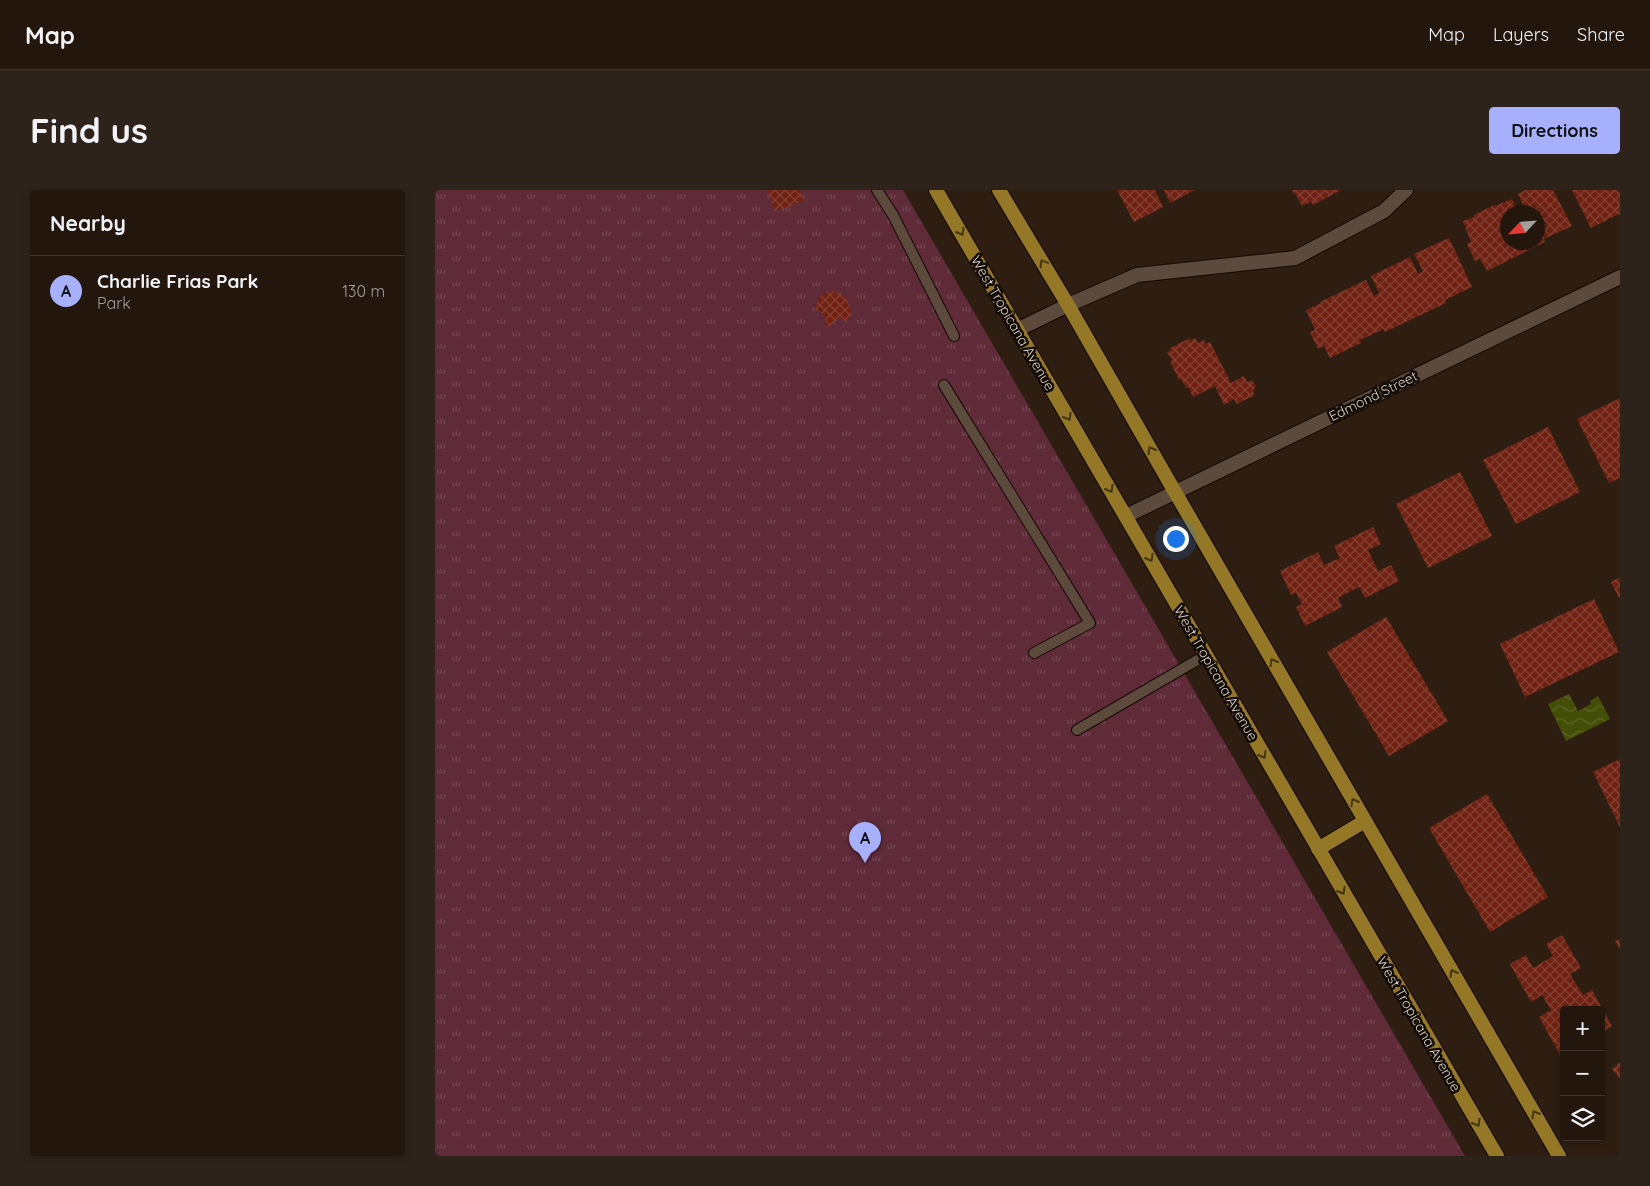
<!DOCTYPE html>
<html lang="en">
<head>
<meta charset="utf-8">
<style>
	:root { --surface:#22160d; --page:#2e231b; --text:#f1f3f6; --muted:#a29f9d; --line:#3f352e; --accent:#a7b0fc }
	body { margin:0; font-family:Quicksand,sans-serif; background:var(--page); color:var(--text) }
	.controls { position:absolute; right:15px; bottom:15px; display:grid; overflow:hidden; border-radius:5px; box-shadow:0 2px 8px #0003 }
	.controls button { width:45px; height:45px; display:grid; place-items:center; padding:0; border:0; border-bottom:1px solid var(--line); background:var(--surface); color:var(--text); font:25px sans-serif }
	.compass { position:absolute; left:1065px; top:15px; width:45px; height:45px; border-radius:50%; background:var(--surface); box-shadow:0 2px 8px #0003; rotate:244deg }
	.you { position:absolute; left:740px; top:348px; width:18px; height:18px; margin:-12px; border:4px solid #fff; border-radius:50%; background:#1a73e8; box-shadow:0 0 0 8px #1a73e833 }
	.badge { display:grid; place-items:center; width:32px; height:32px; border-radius:50%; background:var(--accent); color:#111; font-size:16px; font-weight:700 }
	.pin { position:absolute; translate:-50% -41px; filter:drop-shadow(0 1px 2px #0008) }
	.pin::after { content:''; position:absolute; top:26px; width:18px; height:15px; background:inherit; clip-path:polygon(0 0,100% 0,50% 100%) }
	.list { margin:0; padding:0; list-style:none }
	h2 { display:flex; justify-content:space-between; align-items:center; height:65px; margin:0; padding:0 20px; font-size:21px }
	h2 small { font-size:16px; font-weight:400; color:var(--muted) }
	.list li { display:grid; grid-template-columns:32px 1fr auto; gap:15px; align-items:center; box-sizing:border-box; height:70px; padding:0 20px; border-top:1px solid var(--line) }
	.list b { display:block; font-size:19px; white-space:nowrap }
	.list p { margin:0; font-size:16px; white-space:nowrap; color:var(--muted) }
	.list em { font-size:16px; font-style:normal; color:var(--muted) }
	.icon { flex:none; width:28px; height:28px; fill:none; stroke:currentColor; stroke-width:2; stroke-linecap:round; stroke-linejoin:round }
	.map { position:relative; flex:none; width:1185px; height:966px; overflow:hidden; border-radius:5px }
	header { display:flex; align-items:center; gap:30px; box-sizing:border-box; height:70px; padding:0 25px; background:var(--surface); border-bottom:1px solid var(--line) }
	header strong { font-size:24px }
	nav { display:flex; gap:28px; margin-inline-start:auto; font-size:18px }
	.intro { display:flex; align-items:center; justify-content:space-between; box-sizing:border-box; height:120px; padding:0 30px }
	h1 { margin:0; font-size:35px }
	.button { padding:12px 22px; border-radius:5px; background:var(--accent); color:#111; font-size:18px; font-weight:700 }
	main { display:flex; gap:30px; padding:0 30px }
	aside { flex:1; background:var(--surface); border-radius:5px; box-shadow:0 2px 8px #0003 }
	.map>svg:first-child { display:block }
</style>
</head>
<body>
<header>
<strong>Map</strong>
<nav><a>Map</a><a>Layers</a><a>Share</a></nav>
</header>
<div class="intro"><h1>Find us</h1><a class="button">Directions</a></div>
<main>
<aside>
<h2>Nearby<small></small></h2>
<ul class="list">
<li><span class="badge">A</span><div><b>Charlie Frias Park</b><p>Park</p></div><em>130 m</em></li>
</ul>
</aside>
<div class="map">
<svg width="1185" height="966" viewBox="0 0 1185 966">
	<defs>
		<pattern id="park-tufts" width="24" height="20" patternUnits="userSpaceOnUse" patternTransform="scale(1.25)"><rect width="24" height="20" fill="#5f2b39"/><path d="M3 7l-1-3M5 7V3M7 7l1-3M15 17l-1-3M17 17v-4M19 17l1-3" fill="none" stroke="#754954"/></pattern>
		<pattern id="water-waves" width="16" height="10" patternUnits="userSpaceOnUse" patternTransform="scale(1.25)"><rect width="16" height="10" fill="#434f06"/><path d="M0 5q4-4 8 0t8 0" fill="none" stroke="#5e6729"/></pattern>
		<pattern id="building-cross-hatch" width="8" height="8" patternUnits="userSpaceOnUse" patternTransform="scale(1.25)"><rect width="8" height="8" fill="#702212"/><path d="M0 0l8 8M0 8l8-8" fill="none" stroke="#844133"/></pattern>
	</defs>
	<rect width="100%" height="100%" fill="#2d1e11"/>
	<!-- park -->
	<path fill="url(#park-tufts)" d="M0,0H468L1030,966H0Z"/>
	<!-- water -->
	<path fill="url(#water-waves)" d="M1134,504L1143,521L1156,514L1155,511L1163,506L1175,529L1131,551L1113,514Z"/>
	<!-- building -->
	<g fill="url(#building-cross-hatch)">
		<path d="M332,0H365L369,11L340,21Z"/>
		<path d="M682,0H720L728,17L699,32Z"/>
		<path d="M729,0H760L735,13Z"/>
		<path d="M857,0H906L878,15L876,12L867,16L860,3L859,4Z"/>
		<path d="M1090,0H1118L1137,36L1109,49L1110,52L1052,81L1045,69L1040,71L1032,54L1036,52L1028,31L1039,27V25L1059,15L1060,16L1077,9L1083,22H1072V52H1102V22H1088L1090,21L1083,4Z"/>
		<path d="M1137,0H1185V27L1184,24L1156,38Z"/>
		<path d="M1014,48L1037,97L1010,110L1011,113L950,142L949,139L925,150L926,153L895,168L889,156L883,159L875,142L880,140L871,120L886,113L885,112L931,90L939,106L944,103L936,86L975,67L983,84L988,81L979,64Z"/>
		<path d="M398,100L410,106L417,123L411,133L406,127L392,138L389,125L380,118L386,105Z"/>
		<path d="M755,148L756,151L760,148L763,153L769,150L771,154L775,152L796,193L809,186L812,192L816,190L819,193L821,196L818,201L820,205L802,214L799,209L789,215L780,196L758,207L753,197L751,198L746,189L744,190L735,171L737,170L732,162L736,160L735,158Z"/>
		<path d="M1185,208V288L1174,293L1142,229Z"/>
		<path d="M1113,237L1145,302L1081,334L1048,270Z"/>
		<path d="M1025,282L1057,346L993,378L961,314Z"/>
		<path d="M938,337L946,354L933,360L943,381L956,375L964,391L930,408L924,397L903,408L907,417L870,436L861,417L867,414L861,403L856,405L845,381L883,362L889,375L905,368L899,356Z"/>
		<path d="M1185,387V410L1176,392Z"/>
		<path d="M1159,409L1184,462L1090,507L1065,454Z"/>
		<path d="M951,427L1013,531L954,566L892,462Z"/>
		<path d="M1185,569V637L1158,582Z"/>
		<path d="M1052,604L1113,707L1055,742L994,638Z"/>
		<path d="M1127,745L1146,778L1135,784L1148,805L1157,800L1177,836L1166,843V820H1129V862L1125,865L1104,827L1116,820L1107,805L1096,812L1075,774L1091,765L1098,778L1118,766L1111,754Z"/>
		<path d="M1185,749V760L1180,751Z"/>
		<path d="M1185,872V889L1177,879Z"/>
	</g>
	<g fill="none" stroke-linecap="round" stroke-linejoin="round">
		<!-- service casing -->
		<g stroke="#150801" stroke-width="12">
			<g id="service">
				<path d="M442,0L458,25L519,146"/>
				<path d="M509,195L655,433L599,463"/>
				<path d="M642,540L771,465"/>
			</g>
		</g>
		<!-- minor casing -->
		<g stroke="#150801" stroke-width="16">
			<path id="minor" d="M582,140L633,115L702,85L860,68L949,21L971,0"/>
		</g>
		<!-- tertiary casing -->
		<g stroke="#150801" stroke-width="16">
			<path id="tertiary" d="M691,326L1185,87"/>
		</g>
		<!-- primary casing -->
		<g stroke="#150801" stroke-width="16">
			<g id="primary">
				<path d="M501,0L1062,966"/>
				<path d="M564,0L633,115L740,302L1124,966"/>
				<path d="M883,659L930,631"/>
			</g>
		</g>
		<!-- service -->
		<use href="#service" stroke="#5c4b3c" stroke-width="10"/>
		<!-- minor -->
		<use href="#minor" stroke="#5c4b3c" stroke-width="14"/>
		<!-- tertiary -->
		<use href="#tertiary" stroke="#5c4b3c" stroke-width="14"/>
		<!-- primary -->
		<use href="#primary" stroke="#947826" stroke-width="14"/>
	</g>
	<!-- one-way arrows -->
	<defs><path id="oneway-chevron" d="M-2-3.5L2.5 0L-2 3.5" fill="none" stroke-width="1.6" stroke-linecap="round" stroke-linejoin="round" transform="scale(1.25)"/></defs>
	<g stroke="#453612">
		<use href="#oneway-chevron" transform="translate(526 42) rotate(60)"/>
		<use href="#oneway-chevron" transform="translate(608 73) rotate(-121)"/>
		<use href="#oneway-chevron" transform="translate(633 227) rotate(60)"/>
		<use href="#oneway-chevron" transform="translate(716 260) rotate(-120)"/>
		<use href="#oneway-chevron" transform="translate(675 299) rotate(60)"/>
		<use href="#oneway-chevron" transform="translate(715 368) rotate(60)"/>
		<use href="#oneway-chevron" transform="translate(838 472) rotate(-120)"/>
		<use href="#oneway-chevron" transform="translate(828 565) rotate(60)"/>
		<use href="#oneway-chevron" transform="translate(919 612) rotate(-120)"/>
		<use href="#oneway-chevron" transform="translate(907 701) rotate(60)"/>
		<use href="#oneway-chevron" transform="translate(1018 783) rotate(-120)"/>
		<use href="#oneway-chevron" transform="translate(1100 924) rotate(-120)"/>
		<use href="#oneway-chevron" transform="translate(1042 933) rotate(60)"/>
	</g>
	<g text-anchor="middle" stroke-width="5" stroke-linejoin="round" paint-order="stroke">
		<!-- street labels -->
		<g font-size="14" fill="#d9cfc7" stroke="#110a05">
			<text transform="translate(578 133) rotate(60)" y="5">West Tropicana Avenue</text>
			<text transform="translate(938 206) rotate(-26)" y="5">Edmond Street</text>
			<text transform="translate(781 483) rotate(60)" y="5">West Tropicana Avenue</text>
			<text transform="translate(984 834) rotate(60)" y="5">West Tropicana Avenue</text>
		</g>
	</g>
</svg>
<div class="controls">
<button>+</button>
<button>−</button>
<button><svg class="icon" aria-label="layers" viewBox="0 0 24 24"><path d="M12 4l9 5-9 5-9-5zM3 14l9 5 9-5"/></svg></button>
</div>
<svg class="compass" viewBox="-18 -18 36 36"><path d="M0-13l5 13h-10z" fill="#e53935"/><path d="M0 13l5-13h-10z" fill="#a29f9d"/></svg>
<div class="you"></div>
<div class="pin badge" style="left:430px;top:673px">A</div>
</div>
</main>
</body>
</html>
